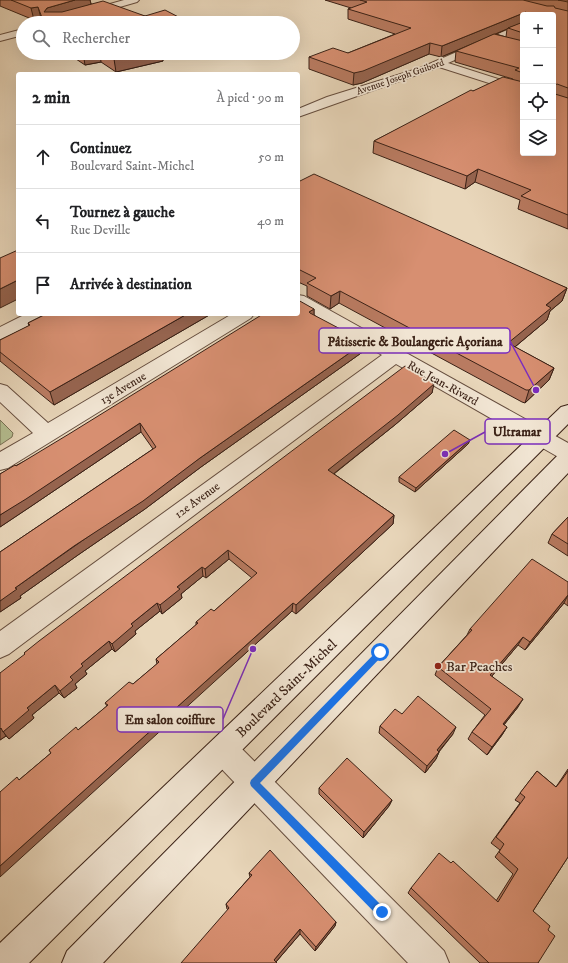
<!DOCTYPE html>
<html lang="fr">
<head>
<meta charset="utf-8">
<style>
	:root { --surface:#fff; --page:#f6f6f6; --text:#202124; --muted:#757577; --line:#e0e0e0 }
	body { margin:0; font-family:"IM FELL DW Pica",serif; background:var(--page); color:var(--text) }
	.controls { position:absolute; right:12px; top:12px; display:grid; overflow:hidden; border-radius:4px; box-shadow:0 4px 16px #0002 }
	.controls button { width:36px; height:36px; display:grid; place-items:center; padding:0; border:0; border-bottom:1px solid var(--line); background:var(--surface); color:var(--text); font:20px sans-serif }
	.stop { position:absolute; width:12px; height:12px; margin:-9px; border:3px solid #1a73e8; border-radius:50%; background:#fff }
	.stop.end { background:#1a73e8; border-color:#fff; box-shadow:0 1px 4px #0008 }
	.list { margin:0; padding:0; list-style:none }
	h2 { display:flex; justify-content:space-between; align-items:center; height:52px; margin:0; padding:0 16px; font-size:17px }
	h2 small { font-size:13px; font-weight:400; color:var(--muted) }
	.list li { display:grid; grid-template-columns:26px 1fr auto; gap:12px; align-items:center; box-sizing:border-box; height:64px; padding:0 16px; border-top:1px solid var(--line) }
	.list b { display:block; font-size:15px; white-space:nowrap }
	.list p { margin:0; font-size:13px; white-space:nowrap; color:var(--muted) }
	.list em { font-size:13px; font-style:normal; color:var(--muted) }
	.icon { flex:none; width:22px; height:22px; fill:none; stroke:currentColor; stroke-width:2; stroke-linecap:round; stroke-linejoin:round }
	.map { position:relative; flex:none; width:568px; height:963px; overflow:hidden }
	.search { position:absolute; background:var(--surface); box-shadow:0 4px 16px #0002; left:16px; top:16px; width:284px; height:44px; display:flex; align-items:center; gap:10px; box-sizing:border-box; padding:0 14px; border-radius:22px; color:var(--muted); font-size:15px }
	.panel { position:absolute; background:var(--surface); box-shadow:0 4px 16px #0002; left:16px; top:72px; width:284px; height:244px; border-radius:4px }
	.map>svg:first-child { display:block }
</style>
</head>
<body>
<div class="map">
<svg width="568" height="963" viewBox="0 0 568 963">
	<rect width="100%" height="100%" fill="#e9d7bb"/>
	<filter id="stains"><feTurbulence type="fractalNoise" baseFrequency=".005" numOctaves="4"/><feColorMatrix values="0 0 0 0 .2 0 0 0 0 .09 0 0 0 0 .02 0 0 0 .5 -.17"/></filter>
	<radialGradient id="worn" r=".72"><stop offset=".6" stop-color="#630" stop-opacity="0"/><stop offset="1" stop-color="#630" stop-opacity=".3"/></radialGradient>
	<!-- green -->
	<path fill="#b5be91" stroke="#787054" d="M0,420L13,433L12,437L0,445Z"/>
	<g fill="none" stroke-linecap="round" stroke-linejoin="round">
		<!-- minor casing -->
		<g stroke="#664e3f" stroke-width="2">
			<g id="minor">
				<path d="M124,0H139L137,2L64,23H48L50,21Z"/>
				<path d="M523,23V30L448,63L523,87V94L439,67L298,117V109L327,97L420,68Z"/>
				<path d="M23,29V35L0,41V35Z"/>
				<path d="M298,295L304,296L568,443V461L560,458L396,364L9,654L0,658V631L382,355L298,307Z"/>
				<path d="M26,314H49L46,318L6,338L0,340V327Z"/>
				<path d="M232,314H254L251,318L8,468L0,470V452L33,433L0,402V384L7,386L48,423Z"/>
				<path d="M223,735L233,740L444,951L449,963H408L213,760L208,750L213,740Z"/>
			</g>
		</g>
		<!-- secondary casing -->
		<g stroke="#3a2116" stroke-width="2">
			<g id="secondary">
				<path d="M568,405V424L29,963H0V943L561,407Z"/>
				<path d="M568,451V473L103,963H62L67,951L560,453Z"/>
			</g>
		</g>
		<!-- minor -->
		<use href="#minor" fill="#f1e5d3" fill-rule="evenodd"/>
		<!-- secondary -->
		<use href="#secondary" fill="#f1e5d3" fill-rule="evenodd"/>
	</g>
	<!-- wall -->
	<g fill="#b97b61" stroke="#3a2116" fill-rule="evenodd">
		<path d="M0,0H90L91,4L145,16L190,23H42L41,18L34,20L0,6Z"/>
		<path d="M325,0H568V229L518,209L520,200L475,182L465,189L373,153L374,141L473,91L513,80V79L455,62L456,51L441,57L429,54L362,83L353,85L309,69V57L348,53L395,34L348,19V9L351,8ZM523,15H553L523,153ZM507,29L506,37L496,34Z"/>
		<path d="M67,53H168L162,54L163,61L116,72L101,62L85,65Z"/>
		<path d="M298,182L567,288L562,301L550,311L547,320L515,347L554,368L549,380L525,403L522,402L339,303L330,309L307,296V286L298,282Z"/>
		<path d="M314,309V315L364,351L201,467L145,509L78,555L20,596L21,598L0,612V552L153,449L141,432L30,507L0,527V474Z"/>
		<path d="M46,314H211L54,405L0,361V340L29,326L28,323Z"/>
		<path d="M433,382L432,393L396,424L334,474L394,515L393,524L296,614L292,611L228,669L19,780L51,753L49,750L78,730L107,706L105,703L133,684L157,664L156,659L196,625V622L214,611L252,578L229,559L206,578L203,576L181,594L182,598L162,614L160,611L135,631L136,634L115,652L112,649L85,671L87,674L75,684L77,688L64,698L59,693L32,715L34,718L9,739L6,736L0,740L25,654L24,653Z"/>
		<path d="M470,440L468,444L415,492L399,482V477Z"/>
		<path d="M568,517V556L548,543L552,534Z"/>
		<path d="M568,582V606L564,603L525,650L518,645L492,676L518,707L504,725L507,727L502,735L487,755L468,739L472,732L485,715L435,675L438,667L467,635L470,629Z"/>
		<path d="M402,714L453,734L439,752L436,759L425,773L379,733L380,726Z"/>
		<path d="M568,769V857L533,911L548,930L538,963H480L408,893L411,888L451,863L496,901L513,874L495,857L500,850L491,843L520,803L515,800L537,771L556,787Z"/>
		<path d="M319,788L392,800L389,806L363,838L319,794Z"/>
		<path d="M249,873L336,922L335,926L315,951L300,934L276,962L227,909L226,904L250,877Z"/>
	</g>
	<!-- shaded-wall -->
	<g fill="#96644f" stroke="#3a2116">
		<path d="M75,0H90L91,4L48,23L44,12L47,8Z"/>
		<path d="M38,7L41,18L34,20L31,8Z"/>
		<path d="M526,12V15H523V23L508,28L507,29L441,57L442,46Z"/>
		<path d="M430,43L429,54L362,83L353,85L354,73Z"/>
		<path d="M83,53H100L101,62L85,65Z"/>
		<path d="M141,53H168L162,54L163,61L116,72L114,59Z"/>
		<path d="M478,169L475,182L465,189L467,176Z"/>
		<path d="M18,280V299L0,308V289Z"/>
		<path d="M567,288L562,301L550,311L547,320L504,356L508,343L546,305Z"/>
		<path d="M340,291L339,303L330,309L331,296Z"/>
		<path d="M314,309V318L309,312Z"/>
		<path d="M187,314H211L54,405L50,392Z"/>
		<path d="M365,342L364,351L201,467L145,509L78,555L20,596L21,598L0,612V601L15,588Z"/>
		<path d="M554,368L549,380L525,403L529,390Z"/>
		<path d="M433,382V385L434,384L432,393L396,424L327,479L328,470Z"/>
		<path d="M140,423L141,432L30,507L0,527V515Z"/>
		<path d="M470,440L468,444L415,492L416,488Z"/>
		<path d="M394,515L393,524L296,614V605Z"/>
		<path d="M228,550L229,559L206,578L205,569Z"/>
		<path d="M202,567L203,576L181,594L182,598L162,614L160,605L177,587Z"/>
		<path d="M568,595L564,603L525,650L530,642Z"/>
		<path d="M157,603L160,611L135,631L136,634L115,652L112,644L131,624Z"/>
		<path d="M293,603L292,611L0,877V866Z"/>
		<path d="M523,637L518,645L486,683L490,675Z"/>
		<path d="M109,641L112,649L85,671L87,674L75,684L77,688L64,698L60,691L70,677L81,664Z"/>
		<path d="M55,685L59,693L32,715L34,718L9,739L3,732L27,708Z"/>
		<path d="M523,699L518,707L498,732L503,724Z"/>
		<path d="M456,727L453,734L434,757L437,750Z"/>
		<path d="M507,727L502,735L487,755L492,747Z"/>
		<path d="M1,728L6,736L0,740V729Z"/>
		<path d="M439,752L436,759L425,773L427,766Z"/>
		<path d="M392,800L389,806L363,838L364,832Z"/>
		<path d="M336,922L335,926L315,951L316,947Z"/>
		<path d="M300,929V934L275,963L274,960Z"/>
	</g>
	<!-- building -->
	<g fill="#d78f71" stroke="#3a2116">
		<path d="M11,0H75L47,8L44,12H62L103,1L145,16L165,10L190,23H44L38,7L31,8Z"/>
		<path d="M360,0H523L547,6H554L555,8L568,11V88L557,84L555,85V94L568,98V215L521,196L531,190L478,169L467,176L374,141L471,90L473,91L503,77L523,82V153H553V15H527L526,12L442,46L430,43L363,71L354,73L309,57L333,48L348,53L411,28L348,9L367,2Z"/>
		<path d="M558,0H568V2Z"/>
		<path d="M523,22V33L508,28Z"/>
		<path d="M494,34L523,41V73L515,70L519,68L456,51Z"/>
		<path d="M105,53H141L114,59Z"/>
		<path d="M314,174L567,288L546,305L551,308L508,343L554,368L529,390H526L340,291L331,296L307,283L316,278L298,269V182Z"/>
		<path d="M18,250V280L0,289V258Z"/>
		<path d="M298,300L314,309L309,312L310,313L365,342L200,458L143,501L74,546L15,588L17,589L0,601V552L156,447L140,423L26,499L0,515V474L15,465L16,466L69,434L263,314H298Z"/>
		<path d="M46,314H187L50,392L0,352V340L30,325L28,323Z"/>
		<path d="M405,366L433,382L432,383L434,384L398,415L328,470L394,515L296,605L293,603L0,866V792L17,777L19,780L51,753L49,750L76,727L78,730L108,705L105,703L129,682L133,684L159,662L156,659L198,623L196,622L211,609L214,611L257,573L228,550L205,569L202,567L177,587L180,589L160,605L157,603L131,624L133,626L112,644L109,641L81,664L83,666L70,677L73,680L60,691L55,685L27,708L29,710L3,732L1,728L0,729V673L25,654L24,653L39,641Z"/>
		<path d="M454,430L470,440L416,488L399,477Z"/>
		<path d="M568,517V544L552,534Z"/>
		<path d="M532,559L568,582V595L530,642L523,637L490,675L523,699L503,724L507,727L492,747L472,732L491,709L438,667L472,630L470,629Z"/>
		<path d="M418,696L456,727L437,750L439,752L427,766L380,726L395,709L402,714Z"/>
		<path d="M347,758L392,800L364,832L319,788Z"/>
		<path d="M537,771L556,787L561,781L568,771V857L533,911L550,926L548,930L555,936L538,963H489L411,888L439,853L451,863L453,861L498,902L518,869L499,852L504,844L496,837L525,797L520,793Z"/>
		<path d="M270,850L336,922L316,947L300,929L274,960L277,963H181L229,908L226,904L252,875L249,873Z"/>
	</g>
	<!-- route -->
	<path fill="#1a73e8" d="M380,649L384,652L383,655L260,783L385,909L387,912L385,916L382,917L378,916L251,786L250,783L251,780L378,650Z"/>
	<!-- markers -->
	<circle fill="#8f2418" stroke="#f1e5d3" stroke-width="1.5" cx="438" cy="666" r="4"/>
	<g text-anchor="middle" stroke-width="3.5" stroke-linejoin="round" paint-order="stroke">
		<!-- far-street labels -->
		<g font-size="10" fill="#3a2116" stroke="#f1e5d3">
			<text transform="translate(400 76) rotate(-19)" y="4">Avenue Joseph Guibord</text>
		</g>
		<!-- street labels -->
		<g font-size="12" fill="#3a2116" stroke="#f1e5d3">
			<text transform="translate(443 383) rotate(29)" y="4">Rue Jean-Rivard</text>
			<text transform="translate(123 388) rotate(-31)" y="4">13e Avenue</text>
			<text transform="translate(197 500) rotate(-36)" y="4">12e Avenue</text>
		</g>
		<!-- near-poi labels -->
		<g font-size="14" fill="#3a2116" stroke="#f1e5d3" text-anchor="start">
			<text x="446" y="671">Bar Peaches</text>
		</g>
		<!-- near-street labels -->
		<g font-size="14" fill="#3a2116" stroke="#f1e5d3">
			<text transform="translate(286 688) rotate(-44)" y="5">Boulevard Saint-Michel</text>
		</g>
	</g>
	<!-- callouts -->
	<path fill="none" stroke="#7b2cbf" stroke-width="1.5" d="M536 390L510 341M445 454L485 432M253 649L223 719"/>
	<g fill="#7b2cbf" stroke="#f1e5d3" stroke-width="1.5">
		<circle cx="536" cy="390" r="4"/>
		<circle cx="445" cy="454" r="4"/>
		<circle cx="253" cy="649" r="4"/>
	</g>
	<g fill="#f1e5d3" stroke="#7b2cbf" stroke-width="1.5">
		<rect x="319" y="328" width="191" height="25" rx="4"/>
		<rect x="485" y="419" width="65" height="25" rx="4"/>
		<rect x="117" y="707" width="106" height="25" rx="4"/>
	</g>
	<g font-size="13" text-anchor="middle" font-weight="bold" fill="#3a2116">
		<text x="415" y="346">Pâtisserie &amp; Boulangerie Açoriana</text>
		<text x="517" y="436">Ultramar</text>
		<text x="170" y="724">Em salon coiffure</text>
	</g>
	<rect width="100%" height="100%" filter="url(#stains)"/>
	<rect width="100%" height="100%" fill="url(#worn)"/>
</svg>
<div class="controls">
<button>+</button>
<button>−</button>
<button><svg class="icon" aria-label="locate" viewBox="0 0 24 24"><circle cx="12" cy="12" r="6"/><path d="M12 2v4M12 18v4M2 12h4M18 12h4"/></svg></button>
<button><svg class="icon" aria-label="layers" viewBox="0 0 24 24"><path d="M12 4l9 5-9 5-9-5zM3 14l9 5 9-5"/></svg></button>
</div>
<div class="stop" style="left:380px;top:652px"></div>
<div class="stop end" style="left:382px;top:912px"></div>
<div class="search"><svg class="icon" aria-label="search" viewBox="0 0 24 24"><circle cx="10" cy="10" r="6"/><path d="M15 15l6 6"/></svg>Rechercher</div>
<section class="panel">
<h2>2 min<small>À pied · 90 m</small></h2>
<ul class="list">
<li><svg class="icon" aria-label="ahead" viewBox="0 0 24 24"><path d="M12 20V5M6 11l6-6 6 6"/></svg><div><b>Continuez</b><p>Boulevard Saint-Michel</p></div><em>50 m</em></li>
<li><svg class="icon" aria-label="left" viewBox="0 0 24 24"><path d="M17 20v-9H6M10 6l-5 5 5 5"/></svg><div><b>Tournez à gauche</b><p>Rue Deville</p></div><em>40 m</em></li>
<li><svg class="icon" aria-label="arrive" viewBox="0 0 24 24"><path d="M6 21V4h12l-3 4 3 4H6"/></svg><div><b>Arrivée à destination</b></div></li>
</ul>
</section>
</div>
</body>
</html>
